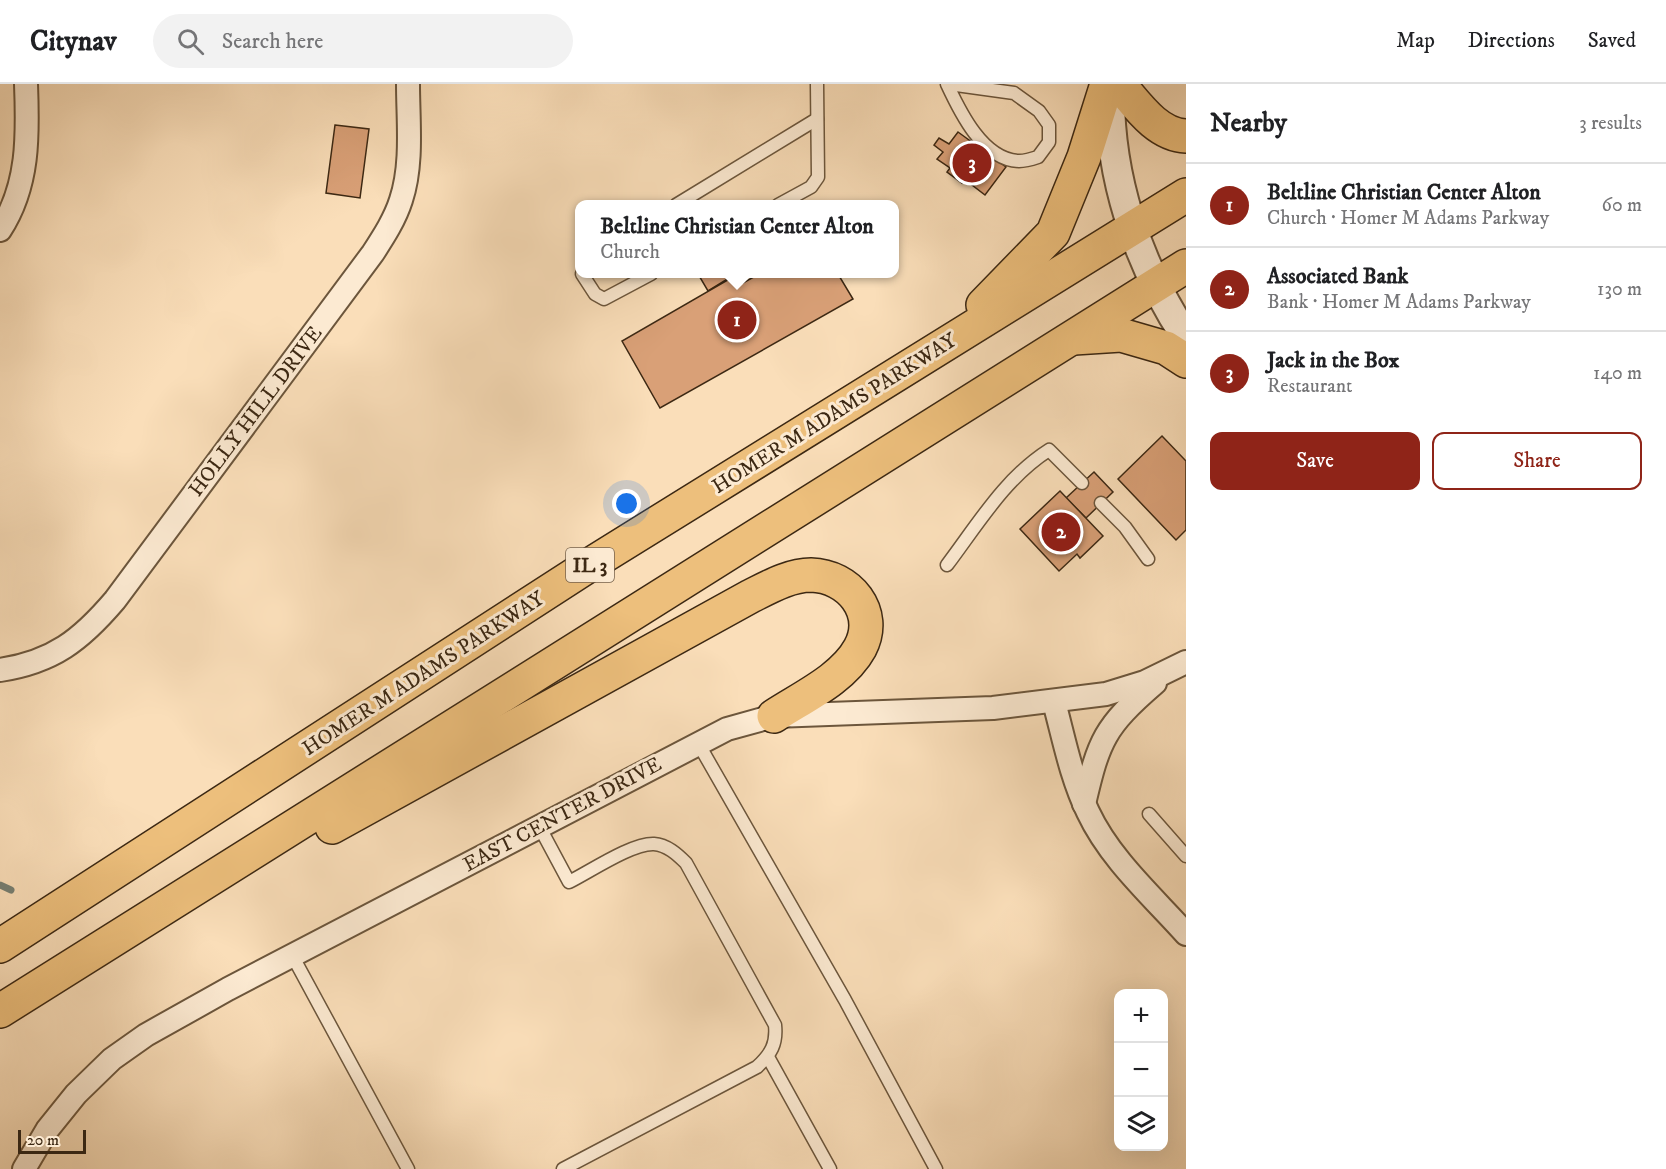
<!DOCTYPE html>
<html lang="en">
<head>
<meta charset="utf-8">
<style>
	:root { --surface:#fff; --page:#f2f2f2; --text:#202124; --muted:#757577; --line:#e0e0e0; --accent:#8f2418 }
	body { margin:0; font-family:"IM FELL DW Pica",serif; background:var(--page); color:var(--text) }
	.controls { position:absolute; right:18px; bottom:18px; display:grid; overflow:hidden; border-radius:12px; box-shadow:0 6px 24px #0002 }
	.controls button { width:54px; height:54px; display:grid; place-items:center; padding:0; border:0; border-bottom:2px solid var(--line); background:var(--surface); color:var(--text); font:30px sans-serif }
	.scale { position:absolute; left:18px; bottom:15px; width:68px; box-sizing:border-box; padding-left:6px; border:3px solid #3c2813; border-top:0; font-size:16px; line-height:21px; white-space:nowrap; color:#3c2813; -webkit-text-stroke:4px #fcead2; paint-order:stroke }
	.you { position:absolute; left:627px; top:420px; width:21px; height:21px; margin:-15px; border:4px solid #fff; border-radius:50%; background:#1a73e8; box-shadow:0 0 0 9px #1a73e833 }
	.badge { display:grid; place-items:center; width:39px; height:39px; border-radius:50%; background:var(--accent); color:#fff; font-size:20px; font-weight:700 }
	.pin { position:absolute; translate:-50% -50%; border:3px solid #fff; box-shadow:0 2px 6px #0006 }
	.popup { position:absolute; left:575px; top:116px; width:324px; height:78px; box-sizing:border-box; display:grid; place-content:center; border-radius:12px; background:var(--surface); filter:drop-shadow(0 2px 4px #0005); font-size:20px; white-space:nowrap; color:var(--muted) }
	.popup b { font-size:22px; color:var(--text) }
	.popup::after { content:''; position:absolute; left:50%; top:100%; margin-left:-12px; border:12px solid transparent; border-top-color:var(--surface) }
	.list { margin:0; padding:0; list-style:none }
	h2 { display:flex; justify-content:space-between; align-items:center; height:78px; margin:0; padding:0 24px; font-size:26px }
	h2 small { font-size:20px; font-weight:400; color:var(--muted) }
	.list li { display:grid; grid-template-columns:39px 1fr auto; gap:18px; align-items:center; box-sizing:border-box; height:84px; padding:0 24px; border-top:2px solid var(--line) }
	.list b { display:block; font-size:22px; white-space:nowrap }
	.list p { margin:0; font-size:20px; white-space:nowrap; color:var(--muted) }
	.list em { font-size:20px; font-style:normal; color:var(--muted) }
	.actions { display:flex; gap:12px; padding:18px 24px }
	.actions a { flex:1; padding:14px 0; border:2px solid var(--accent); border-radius:12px; text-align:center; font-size:21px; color:var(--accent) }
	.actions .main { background:var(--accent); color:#fff }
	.icon { flex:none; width:33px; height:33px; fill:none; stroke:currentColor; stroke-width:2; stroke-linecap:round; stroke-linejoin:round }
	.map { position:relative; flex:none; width:1186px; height:1085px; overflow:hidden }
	header { display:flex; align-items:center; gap:36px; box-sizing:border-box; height:84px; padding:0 30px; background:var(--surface); border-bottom:2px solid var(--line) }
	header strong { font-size:28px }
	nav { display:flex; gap:33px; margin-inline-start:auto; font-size:21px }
	.search { width:420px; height:54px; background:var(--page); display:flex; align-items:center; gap:15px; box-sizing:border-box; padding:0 21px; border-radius:33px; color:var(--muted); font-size:22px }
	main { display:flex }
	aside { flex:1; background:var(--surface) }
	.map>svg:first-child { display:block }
</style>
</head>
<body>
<header>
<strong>Citynav</strong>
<div class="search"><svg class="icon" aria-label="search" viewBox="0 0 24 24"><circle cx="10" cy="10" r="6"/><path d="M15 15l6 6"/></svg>Search here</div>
<nav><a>Map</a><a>Directions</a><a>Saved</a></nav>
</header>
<main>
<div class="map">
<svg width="1186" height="1085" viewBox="0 0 1186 1085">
	<rect width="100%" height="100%" fill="#fadeb9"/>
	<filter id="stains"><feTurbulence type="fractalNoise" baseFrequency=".00333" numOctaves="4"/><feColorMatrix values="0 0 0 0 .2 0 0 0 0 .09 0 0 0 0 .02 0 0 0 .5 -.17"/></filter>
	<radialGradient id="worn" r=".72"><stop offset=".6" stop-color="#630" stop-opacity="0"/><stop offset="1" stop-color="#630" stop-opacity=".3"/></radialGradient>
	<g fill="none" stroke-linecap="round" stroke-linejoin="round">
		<!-- stream -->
		<path stroke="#778074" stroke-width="7" d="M0,801L11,806"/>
	</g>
	<!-- building -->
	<g fill="#d9a077" stroke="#3c2813" stroke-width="1.5">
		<path d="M335,41L369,45L360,114L326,109Z"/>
		<path d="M958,48L1006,83L985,111L964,95L962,99L947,88L950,84L937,75L943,68L934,61L939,54L949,60Z"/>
		<path d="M698,190H733L734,191L708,207Z"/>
		<path d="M738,190L743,199L759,190H838L853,215L660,324L622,257Z"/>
		<path d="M1162,352L1186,377V446L1176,456L1118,395Z"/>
		<path d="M1094,388L1113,408L1086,434L1066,414Z"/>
		<path d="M1060,407L1103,452L1080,474L1077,470L1059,487L1020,445Z"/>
	</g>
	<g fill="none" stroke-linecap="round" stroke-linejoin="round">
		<!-- service casing -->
		<g stroke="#6c563c" stroke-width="15">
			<g id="service">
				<path d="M947,0C960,28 983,76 1019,77C1025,77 1032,75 1038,73L1049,58V41L1039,27L1014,9L949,0"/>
				<path d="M676,121L817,35"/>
				<path d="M778,121L811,103L818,93L817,0"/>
				<path d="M582,190L595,210L604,215L651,190"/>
				<path d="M1101,419L1125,443L1148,475"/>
				<path d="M947,481C978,440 1005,394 1049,366L1082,399"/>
				<path d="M698,659L845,916L936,1085"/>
				<path d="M1149,730L1186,772"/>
				<path d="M539,742L569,798C591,787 632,759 654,760C667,761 677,770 686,779L775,941C777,960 771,970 757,983L563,1085"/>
				<path d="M292,871L408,1085"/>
				<path d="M768,973L830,1085"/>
			</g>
		</g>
		<!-- minor casing -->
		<g stroke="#6c563c" stroke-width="26">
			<g id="minor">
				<path d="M0,146C29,102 28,51 26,0"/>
				<path d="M0,586C53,578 81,556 115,516L373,169C384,152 395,135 401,116C413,80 408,37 408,0"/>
				<path d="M1054,618C1064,655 1071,693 1088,728C1110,775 1152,812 1186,850"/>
				<path d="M1084,720C1099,656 1104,643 1155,599"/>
				<path d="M24,1085L47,1046L76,1010L112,975L146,951L228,905L727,645L774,632L993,624L1106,610L1145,598L1186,578"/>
			</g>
		</g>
		<!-- tertiary casing -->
		<g stroke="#6c563c" stroke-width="32">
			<path id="tertiary" d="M1110,2C1108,91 1137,179 1186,253"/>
		</g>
		<!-- primary casing -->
		<g stroke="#3c2813" stroke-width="36">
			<g id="primary">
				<path d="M1119,0C1137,21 1157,51 1186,52"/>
				<path d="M983,221L1053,149L1084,73L1107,0"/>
				<path d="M1074,254L1121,251L1166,264L1186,277"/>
				<path d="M332,743L751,512C769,503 790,491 811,491C849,492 879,528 860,564C843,595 803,613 774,632"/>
				<path d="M0,862L591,480L1186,111"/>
				<path d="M0,927L1186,182"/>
			</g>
		</g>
		<!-- service -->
		<use href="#service" stroke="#fcead2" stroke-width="12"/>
		<!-- minor -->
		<use href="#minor" stroke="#fcead2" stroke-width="22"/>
		<!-- tertiary -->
		<use href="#tertiary" stroke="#fcead2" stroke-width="28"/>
		<!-- primary -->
		<use href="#primary" stroke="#edbf7c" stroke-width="33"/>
	</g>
	<g text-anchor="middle" stroke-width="6" stroke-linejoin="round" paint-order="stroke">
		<!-- shield labels -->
		<rect fill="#fcead2" stroke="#76624c" stroke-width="1.5" x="566" y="464" width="48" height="34" rx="4.5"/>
		<g font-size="20" font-weight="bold" fill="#3c2813">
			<text x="590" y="488">IL 3</text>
		</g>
		<!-- street labels -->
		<g font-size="21" fill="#3c2813" stroke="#fcead2">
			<text transform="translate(255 327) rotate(-53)" y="7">HOLLY HILL DRIVE</text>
			<text transform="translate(834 329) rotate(-32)" y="7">HOMER M ADAMS PARKWAY</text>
			<text transform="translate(423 589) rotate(-33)" y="7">HOMER M ADAMS PARKWAY</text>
			<text transform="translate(562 730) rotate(-28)" y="7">EAST CENTER DRIVE</text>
		</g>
	</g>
	<rect width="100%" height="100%" filter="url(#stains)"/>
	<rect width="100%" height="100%" fill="url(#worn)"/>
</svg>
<div class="controls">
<button>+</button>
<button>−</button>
<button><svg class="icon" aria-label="layers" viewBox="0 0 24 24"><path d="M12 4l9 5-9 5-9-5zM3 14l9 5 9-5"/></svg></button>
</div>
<div class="scale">20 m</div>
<div class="you"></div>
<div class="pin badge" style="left:737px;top:236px">1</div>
<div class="popup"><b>Beltline Christian Center Alton</b>Church</div>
<div class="pin badge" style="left:1061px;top:448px">2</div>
<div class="pin badge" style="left:972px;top:79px">3</div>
</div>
<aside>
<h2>Nearby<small>3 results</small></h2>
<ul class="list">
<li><span class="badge">1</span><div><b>Beltline Christian Center Alton</b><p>Church · Homer M Adams Parkway</p></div><em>60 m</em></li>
<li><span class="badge">2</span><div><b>Associated Bank</b><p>Bank · Homer M Adams Parkway</p></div><em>130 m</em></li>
<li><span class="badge">3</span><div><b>Jack in the Box</b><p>Restaurant</p></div><em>140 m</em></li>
</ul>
<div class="actions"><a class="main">Save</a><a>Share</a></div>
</aside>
</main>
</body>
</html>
